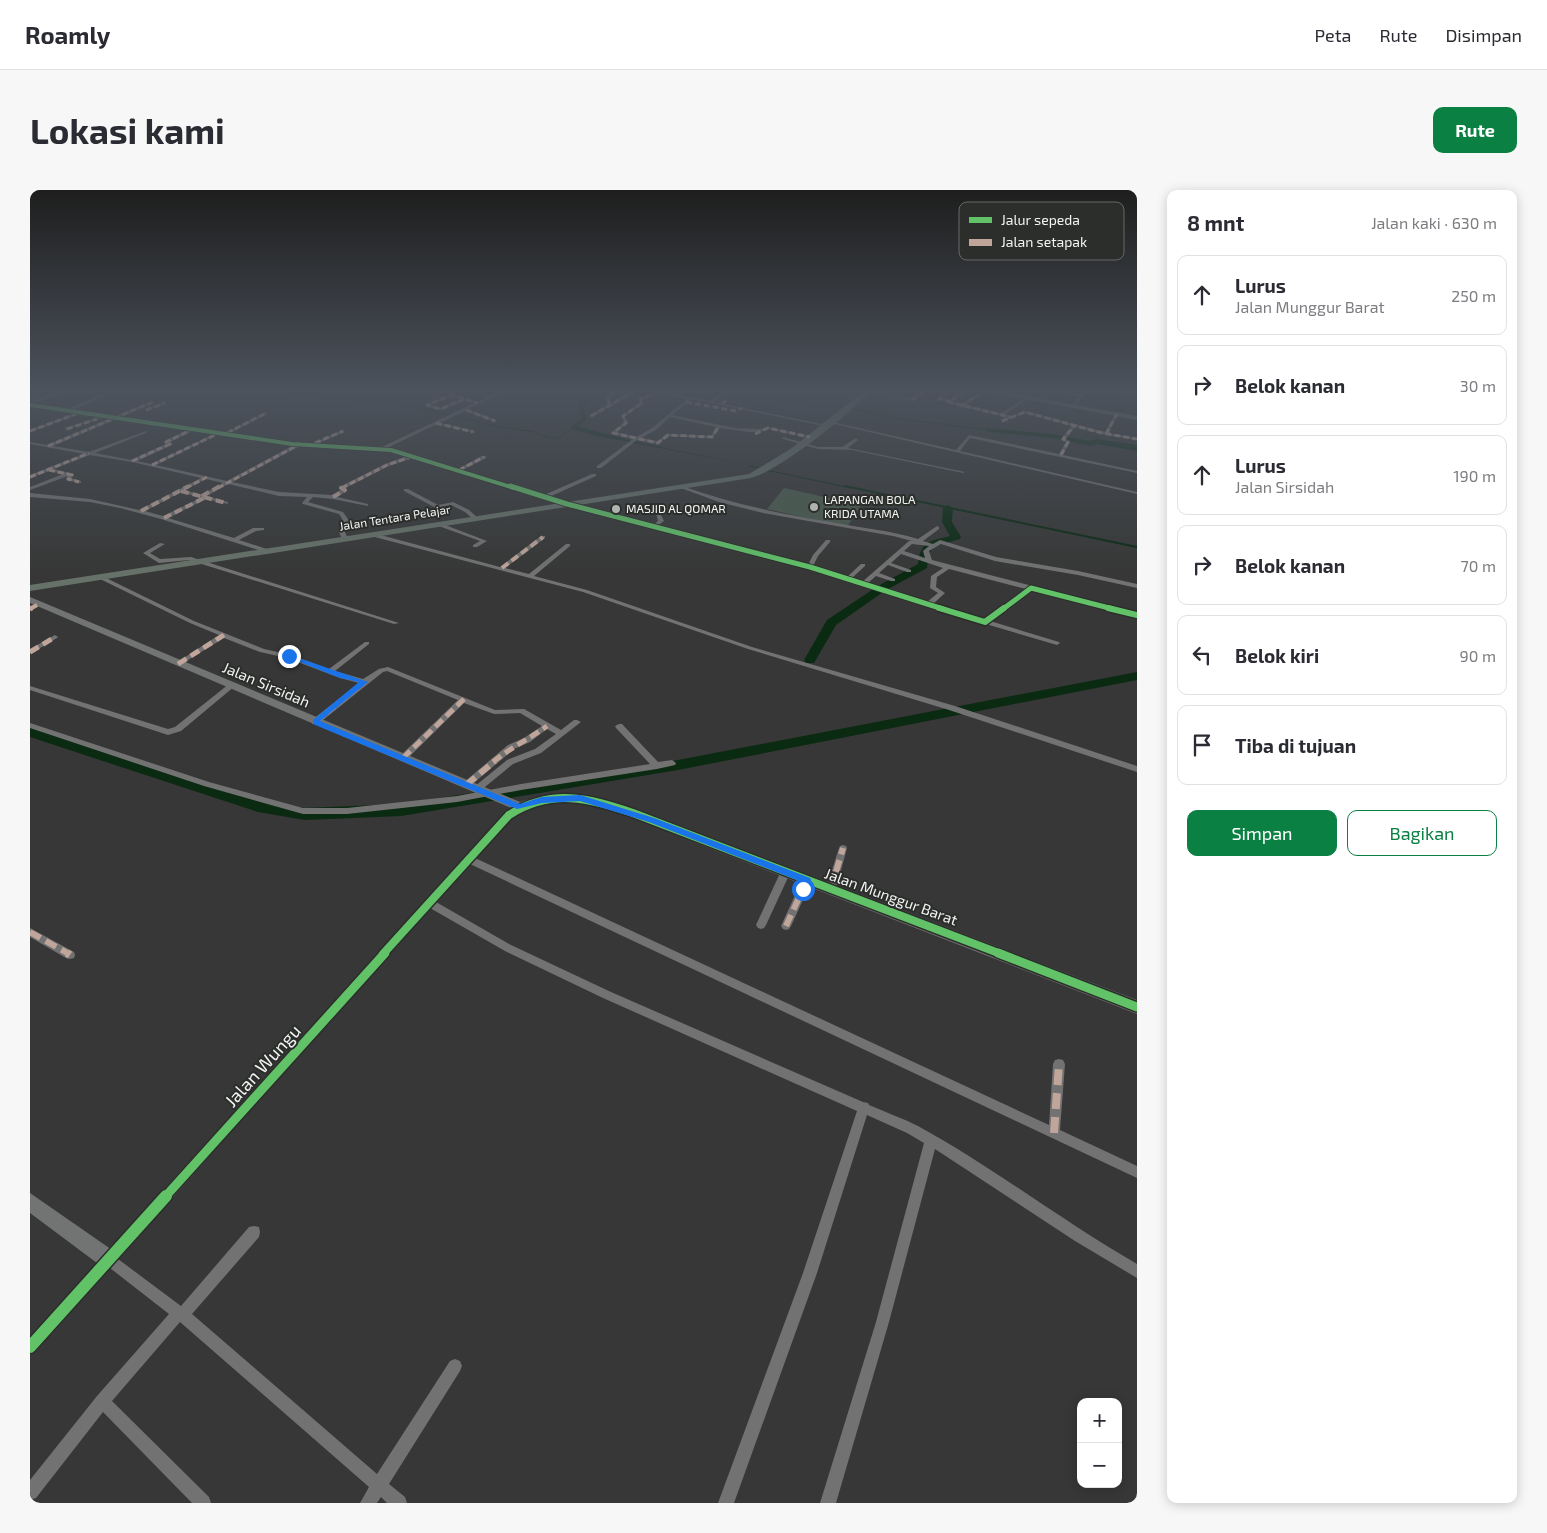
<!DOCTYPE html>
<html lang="id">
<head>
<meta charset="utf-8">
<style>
	:root { --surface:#fff; --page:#f7f7f7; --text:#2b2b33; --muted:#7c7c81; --line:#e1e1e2; --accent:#0b8043 }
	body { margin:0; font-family:"Exo 2",sans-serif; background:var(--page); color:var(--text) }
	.controls { position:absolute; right:15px; bottom:15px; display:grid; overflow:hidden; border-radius:10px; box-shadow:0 2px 12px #0003 }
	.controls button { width:45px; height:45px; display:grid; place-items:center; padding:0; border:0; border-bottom:1px solid var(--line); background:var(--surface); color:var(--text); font:25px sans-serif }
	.stop { position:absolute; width:15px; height:15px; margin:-11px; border:4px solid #1a73e8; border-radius:50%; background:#fff }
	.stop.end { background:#1a73e8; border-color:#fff; box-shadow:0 1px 5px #0008 }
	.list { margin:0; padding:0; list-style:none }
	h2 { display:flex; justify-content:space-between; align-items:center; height:65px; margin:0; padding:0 20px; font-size:21px }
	h2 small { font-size:16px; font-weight:400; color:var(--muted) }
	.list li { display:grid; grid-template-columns:32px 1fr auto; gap:15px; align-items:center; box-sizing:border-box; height:80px; margin:0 10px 10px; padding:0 10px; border:1px solid var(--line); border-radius:10px }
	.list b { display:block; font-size:19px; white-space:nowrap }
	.list p { margin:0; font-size:16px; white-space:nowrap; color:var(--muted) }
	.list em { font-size:16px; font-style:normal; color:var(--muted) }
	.actions { display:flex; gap:10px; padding:15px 20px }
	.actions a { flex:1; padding:11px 0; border:1px solid var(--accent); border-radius:10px; text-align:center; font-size:18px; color:var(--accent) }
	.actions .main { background:var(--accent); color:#fff }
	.icon { flex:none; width:28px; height:28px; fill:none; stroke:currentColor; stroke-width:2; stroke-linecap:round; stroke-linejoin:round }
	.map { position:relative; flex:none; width:1107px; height:1313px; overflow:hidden; border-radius:10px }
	header { display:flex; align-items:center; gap:30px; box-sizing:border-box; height:70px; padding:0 25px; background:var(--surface); border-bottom:1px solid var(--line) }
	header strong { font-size:24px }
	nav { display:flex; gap:28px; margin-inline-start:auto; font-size:18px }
	.intro { display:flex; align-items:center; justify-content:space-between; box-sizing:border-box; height:120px; padding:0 30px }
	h1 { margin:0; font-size:35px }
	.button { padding:12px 22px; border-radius:10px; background:var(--accent); color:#fff; font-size:18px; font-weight:700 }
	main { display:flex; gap:30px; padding:0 30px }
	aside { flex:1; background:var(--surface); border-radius:10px; box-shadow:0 2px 12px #0003 }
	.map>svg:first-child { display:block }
</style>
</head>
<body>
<header>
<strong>Roamly</strong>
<nav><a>Peta</a><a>Rute</a><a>Disimpan</a></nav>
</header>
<div class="intro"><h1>Lokasi kami</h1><a class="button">Rute</a></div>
<main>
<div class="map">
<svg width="1107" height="1313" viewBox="0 0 1107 1313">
	<rect width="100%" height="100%" fill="#363736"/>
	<!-- green -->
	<path fill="#4a5c4c" d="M754,298L831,315L817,337L737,319Z"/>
	<!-- water -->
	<path fill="#0a2a12" d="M571,201H581L560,211L553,218L557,229L549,235L550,237L606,252L723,276L558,244L540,238L552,228L547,212Z"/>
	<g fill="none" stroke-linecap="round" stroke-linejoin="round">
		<!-- stream-far1 -->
		<g stroke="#0a2a12" stroke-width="1">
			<path d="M195,201L288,204L323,210H349L381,215L465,236L504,242L519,248H527L544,237"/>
			<path d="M676,201L718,211L734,208L815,218"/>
			<path d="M820,219L870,229L960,240"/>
			<path d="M719,276L731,278"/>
			<path d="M736,280L821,298"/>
		</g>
		<!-- stream -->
		<path stroke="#0a2a12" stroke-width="2" d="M815,296L1107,357"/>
		<!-- river -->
		<g fill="#0a2a12" fill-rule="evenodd">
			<path d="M957,238L1023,244L1060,251L1066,249L1107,255V261L1067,254L1061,256L1023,248L960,242H957Z"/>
			<path d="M918,315L923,318L922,332L931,347L930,349L905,356L899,363L897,378L856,400L806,435L784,473H776L774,470L797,430L848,396L888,374C890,351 900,351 920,346L912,332L913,318Z"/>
			<path d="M1107,482V490L648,580L371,626L275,630L228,622L0,547V537L228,610L275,618L371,614L648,570Z"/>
		</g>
		<!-- street -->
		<g fill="#727272" fill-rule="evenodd">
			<path d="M32,201H37L1,214L38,219L73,204L74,206L43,220L85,226L123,211L124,213L90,227L195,243L236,222L237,224L200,243L262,253L281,254L313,240L315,242L286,254L350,258L444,213L435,210L411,220L396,216V214L422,204L448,212L470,201H475L438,219L466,230V232L435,221L410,233L445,241V243L407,234L357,258L385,265L428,279L452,266H456V268L432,280L514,305L562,284H566V286L519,307L623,335L628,331L626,323L643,316H647V318L631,325L634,331L627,336L778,375L783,365L796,350H800V352L788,366L783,376L817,387L831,374H835V376L822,388L832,392L879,351H882L863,346L733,323L689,312L648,297L652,296C700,313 750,324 801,332C830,338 860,340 888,349L907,336L909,337V339L893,351L903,354L910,350L966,367L1048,381L1107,394V398L1048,385L965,371L911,354L899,361L902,370L1107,423V427L1002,400L960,431L1029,452L1030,453L1027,455L895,416L894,415L834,396H830L829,394L815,391L814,390L778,378L535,315L382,268L359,276L315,298L317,300V301L307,307L338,314V316L303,309L283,307L278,312L313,322L320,332L314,340L318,349L315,351L312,349L308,340L314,332L309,324L273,314L272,313L277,307L249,306L198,294L177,306L198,312V314L176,309L138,328L204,348L223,338H234V340L226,341L209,350L240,360L241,361L238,363L131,329L90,318L60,312L0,307V303L60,309L109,320L171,288L102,272L60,265L23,279L44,284V285L41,288L51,291V293L36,290L38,286L0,300V297L33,284L19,281L0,288V285L54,264L0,254V252L17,255L81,228L74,227L35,240V238L69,227L50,224L0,242V240L45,223L0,216V212ZM422,206L431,209L411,218L401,215ZM86,229L158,240L134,251L136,254L101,270L65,263L116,243V241L59,262L23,256ZM163,241L184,244L121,274L107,271L142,255V253L140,252ZM189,244L262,255H264L197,291L126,275ZM270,256L361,261L377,266L355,274L309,297V298L311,300L302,305L249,302L202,292ZM176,289L193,293L171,305L155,300ZM151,302L171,308L133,326L115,321ZM882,354L899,356L893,361L895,368L874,361ZM871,364L913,378L901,386L900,398L908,403L897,412L838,393L846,386L861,391H865V389L849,383L858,375L877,382H881V380L861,373ZM919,379L996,399L954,430L903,414L915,403L906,397L907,387Z"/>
			<path d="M583,201H587L579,208L581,213L602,201H607L562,227H560V225L578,214L575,208Z"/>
			<path d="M623,201H630L680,211L693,201H697L684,212L796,235L794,236L661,209L642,225L705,238L730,239L738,237L782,247L780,248L738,239L730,242H719L690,238L682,248L639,246L628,254L607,250L571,278H567V276L603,249L581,243L594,233L592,225L610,213L609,208L625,202ZM630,203L657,209L622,238L606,247L586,242L598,233L595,226L613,214L612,210ZM640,227L686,237L681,246L638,244L627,251L611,248L626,240Z"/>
			<path d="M835,201C847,201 872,210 879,208C886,207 890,201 898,201L879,211Z"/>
			<path d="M916,201H920L912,208L915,209V211L908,210V208Z"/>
			<path d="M933,201H937L922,212L932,214L952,201H957L936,215L971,223L997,207L998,209L975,224L982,226L995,221L1075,242L1086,223H1088L1079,243L1107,248V250L1076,245L1045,237L1036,249L1040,252L1033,265L1107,281V283L940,248L930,261L1107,302V304L796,232L798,231L926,260L939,245L1029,264L1036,252L1031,249L1042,236L995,223L972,232L971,230L978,227L931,217L918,213V211Z"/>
			<path d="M1026,201H1033L1051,205L1055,201H1059L1043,217L1041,216L1050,207Z"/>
			<path d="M1085,201L1107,204V206L1087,202Z"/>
			<path d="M134,212L137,213L117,221L114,220Z"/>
			<path d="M753,247L788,257H812L826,248L828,250L818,258L935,282L933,283L822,260L788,259L753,249Z"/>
			<path d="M374,299H378L408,315L423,312L439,320L448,328L443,329L435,322L421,315L406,318L374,301Z"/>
			<path d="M406,333H410L457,351L447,357H443V355L450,351L406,335Z"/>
			<path d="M343,343L470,377L511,346H515V348L475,378L499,384L536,354H540V356L504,386L557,400L722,457L925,516L1107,576V582L919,520L718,459L553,402L341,346L340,345Z"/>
			<path d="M130,353L135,354L120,363L130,369L161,367L369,433L364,434L159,370L129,373L113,363Z"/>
			<path d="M70,385L164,431L234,459L261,465L299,479L335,452H339V454L305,481L333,489L349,479L358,477L465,520L494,519L531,540L544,530H547L551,532L511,563L483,574L450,601H444L443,599L444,597L477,570L505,559L526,544L517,539L500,552L484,559L439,597H433L432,595L433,593L478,555L494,548L512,536L490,523L464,524L434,513L376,570H370L369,568L370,566L428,510L357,481L353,482L288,534H282V530L329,493L310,488L257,468L230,462L194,448L150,475H146V473L189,445L160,433L68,388L67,387Z"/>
			<path d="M9,412L12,414L11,415L0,421V416Z"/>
			<path d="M25,445L28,447L27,448L0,464V459Z"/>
			<path d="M199,494H201L205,496L151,541L138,545L0,500V496L138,539L145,537Z"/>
			<path d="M0,533L179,592L273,618H317L427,606L491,594L620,574L586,538L585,536L589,534H592L628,572L642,570L646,573L645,575L627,579L491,600L427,612L317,624H273L174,596L0,538Z"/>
			<path d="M490,614L494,617L482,627L445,668L1019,935L1023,874L1025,870L1029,869L1033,870L1035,874L1030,940L1107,976V988L440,674L406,712L481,755L581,802L833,912L838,913L839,915C855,922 872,928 888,936C963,977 1032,1031 1107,1074V1088L1045,1051L905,959L859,1132L806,1313H790L846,1132L894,953L877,943L837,925L787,1083L704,1313H688L773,1083L827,921L573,808L475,761L400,718L88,1069L151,1116L219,1037L224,1036L229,1037L230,1042L229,1047L162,1124L347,1284L420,1171L425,1169L430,1171L432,1176L430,1181L359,1294L375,1307L377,1313H357L351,1307L347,1313H330L339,1297L150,1132L82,1211L179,1307L181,1313H162L73,1222L6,1308L0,1310V1290L67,1206L139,1124L80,1078L5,1162L0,1164V1147L476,623Z"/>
			<path d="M813,655L816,656L817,658L806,699L804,702L801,703L798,702L796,699L809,658L810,656Z"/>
			<path d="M756,677L759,678L761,681L736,735L734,738L731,739L728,738L726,735L751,681L753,678Z"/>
			<path d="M777,686L780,687L782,690L761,736L759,739L756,740L753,739L751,736L772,690L774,687Z"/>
			<path d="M0,738L44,762L45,765L44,768L40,769L36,768L0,747Z"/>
		</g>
		<!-- secondary -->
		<g fill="#717472" fill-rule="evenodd">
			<path d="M0,407L490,612C534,597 567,606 610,620L1107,810V824L584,621C566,616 548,611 529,612C517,612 494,623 486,620L0,413Z"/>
			<path d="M0,1003L85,1062L87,1069L85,1076L78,1078L71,1076L0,1023Z"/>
		</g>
		<!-- highway -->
		<g fill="#667269" fill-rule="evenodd">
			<path d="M834,201H841C818,225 752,279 721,288L0,401V395L719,284L762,258Z"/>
			<path d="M953,201H967L1107,226V230Z"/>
		</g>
		<!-- quiet-far4 -->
		<g stroke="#c0a59a" stroke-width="3" stroke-dasharray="6 3" stroke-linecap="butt">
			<path d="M409,201L414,202"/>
			<path d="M935,201L919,212L980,227"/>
			<path d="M630,202L610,209L612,213L593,226L596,233L583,243L628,253L638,245L682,247L689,236"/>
			<path d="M911,207L909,209L919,211"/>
			<path d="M434,209L411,219L397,215L422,205L448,213"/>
			<path d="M882,210L896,201"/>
			<path d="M656,212L706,221L712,218"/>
			<path d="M580,214L577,208L585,201"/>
			<path d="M692,214L697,209"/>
			<path d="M931,216L950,204"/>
			<path d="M116,220L135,213"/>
			<path d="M436,220L465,231"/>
			<path d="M561,226L605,201"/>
			<path d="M972,231L995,222L1072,243L1107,249"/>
			<path d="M406,233L443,242"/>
			<path d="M37,239L67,229"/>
			<path d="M0,241L46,224"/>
			<path d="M197,243L236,223"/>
			<path d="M725,244L738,238L780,247"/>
			<path d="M1076,244L1087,224"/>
			<path d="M285,253L313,241"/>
			<path d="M18,256L123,212"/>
			<path d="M1031,265L1038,252L1033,249L1045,235"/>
			<path d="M102,271L140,254L136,252L161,240"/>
			<path d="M122,275L187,244"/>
			<path d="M19,280L42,285L38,289L49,292"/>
			<path d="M429,280L454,267"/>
			<path d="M0,287L59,263"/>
			<path d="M156,298L177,287"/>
			<path d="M188,298L266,256"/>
			<path d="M312,298L357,275L381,267"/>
		</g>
		<!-- quiet-far3 -->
		<g stroke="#c0a59a" stroke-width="4" stroke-dasharray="8 4" stroke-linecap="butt">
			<path d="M151,301L196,313"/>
			<path d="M172,306L190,296"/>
			<path d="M303,307L315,300L311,298L314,296"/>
			<path d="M111,321L159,296"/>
			<path d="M134,328L176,307"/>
			<path d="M472,378L513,347"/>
			<path d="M0,419L9,414"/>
		</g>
		<!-- quiet-far2 -->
		<g stroke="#c0a59a" stroke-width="5" stroke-dasharray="10 5" stroke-linecap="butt">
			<path d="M0,419L2,418"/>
			<path d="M0,462L25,447"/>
			<path d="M148,474L194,445"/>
			<path d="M285,532L334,492"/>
			<path d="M373,568L434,509"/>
			<path d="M463,572C480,558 499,549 517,536"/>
		</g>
		<!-- quiet-far1 -->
		<g stroke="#c0a59a" stroke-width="6" stroke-dasharray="12 6" stroke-linecap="butt">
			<path d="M436,595L465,571"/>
			<path d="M801,699L813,658"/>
			<path d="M756,736L777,690"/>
			<path d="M0,742L39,764"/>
		</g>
		<!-- quiet -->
		<g stroke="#c0a59a" stroke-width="8" stroke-dasharray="16 8" stroke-linecap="butt">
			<path d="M37,763L40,765"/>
			<path d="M1024,943L1029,874"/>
		</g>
		<!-- cycleway-far5 casing -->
		<g stroke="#2b2e2b" stroke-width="5.5">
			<path id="cycleway-far5" d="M0,215L262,254L361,260L484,298"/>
		</g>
		<!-- cycleway-far4 casing -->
		<g stroke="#2b2e2b" stroke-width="7">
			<g id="cycleway-far4">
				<path d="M480,296L537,314L780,377L913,419"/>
				<path d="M973,419L1001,398L1083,419"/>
			</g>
		</g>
		<!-- cycleway-far3 casing -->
		<g stroke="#2b2e2b" stroke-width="9">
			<g id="cycleway-far3">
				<path d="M909,418L955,432L974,418"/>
				<path d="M1078,418L1107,425"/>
			</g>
		</g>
		<!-- cycleway-far2 casing -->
		<g stroke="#2b2e2b" stroke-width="11">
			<path id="cycleway-far2" d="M353,764L479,625C522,598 558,608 603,623L971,764"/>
		</g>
		<!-- cycleway-far1 casing -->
		<g stroke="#2b2e2b" stroke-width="12">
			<g id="cycleway-far1">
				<path d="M968,763L1107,817"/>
				<path d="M135,1007L355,763"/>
			</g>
		</g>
		<!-- cycleway casing -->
		<g stroke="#2b2e2b" stroke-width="15">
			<path id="cycleway" d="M0,1157L136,1006"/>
		</g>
		<!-- cycleway-far5 -->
		<use href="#cycleway-far5" stroke="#61c268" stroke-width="4"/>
		<!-- cycleway-far4 -->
		<use href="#cycleway-far4" stroke="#61c268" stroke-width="5"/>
		<!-- cycleway-far3 -->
		<use href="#cycleway-far3" stroke="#61c268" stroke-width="6"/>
		<!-- cycleway-far2 -->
		<use href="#cycleway-far2" stroke="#61c268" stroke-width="8"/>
		<!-- cycleway-far1 -->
		<use href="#cycleway-far1" stroke="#61c268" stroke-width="9"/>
		<!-- cycleway -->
		<use href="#cycleway" stroke="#61c268" stroke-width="12"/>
	</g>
	<!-- sky -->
	<linearGradient id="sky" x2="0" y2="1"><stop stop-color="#1e1e1e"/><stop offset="0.52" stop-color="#4c535d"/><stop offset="1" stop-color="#4c535d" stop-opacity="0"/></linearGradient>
	<rect width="1107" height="385" fill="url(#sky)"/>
	<!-- route -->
	<path fill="#1a73e8" d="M257,464L338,492L290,531L490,614L512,607L550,605L624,628L780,688L781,690L776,701H770L772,692L619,632L550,611L512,613L487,619L283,534V530L329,492L310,488L257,467Z"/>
	<!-- markers -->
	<g fill="#b0b2b1" stroke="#2b2e2b" stroke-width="2">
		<circle cx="784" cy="317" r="5"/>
		<circle cx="586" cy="319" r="5"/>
	</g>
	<g text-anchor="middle" stroke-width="4" stroke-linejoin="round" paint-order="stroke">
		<!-- far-poi labels -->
		<g font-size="12" fill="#f2f4f3" stroke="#2b2e2b" text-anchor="start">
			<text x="794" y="314">LAPANGAN BOLA<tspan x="794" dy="14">KRIDA UTAMA</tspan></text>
			<text x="596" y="323">MASJID AL QOMAR</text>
		</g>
		<!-- far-street labels -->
		<g font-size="12" fill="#f2f4f3" stroke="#2b2e2b">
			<text transform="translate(365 328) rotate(-9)" y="4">Jalan Tentara Pelajar</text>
		</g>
		<!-- street labels -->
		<g font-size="15" fill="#f2f4f3" stroke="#2b2e2b">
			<text transform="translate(236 495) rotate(23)" y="5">Jalan Sirsidah</text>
			<text transform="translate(861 707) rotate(20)" y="5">Jalan Munggur Barat</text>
		</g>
		<!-- near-street labels -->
		<g font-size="18" fill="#f2f4f3" stroke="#2b2e2b">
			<text transform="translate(233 876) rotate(-48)" y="6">Jalan Wungu</text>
		</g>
	</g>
	<!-- legend -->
	<rect x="929" y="12" width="165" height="58" rx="8" fill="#2b2e2b" stroke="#676967" stroke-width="1"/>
	<rect x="939" y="27" width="23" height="6" fill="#61c268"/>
	<rect x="939" y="49" width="23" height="7" fill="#c0a59a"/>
	<g font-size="14" fill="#f2f4f3">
		<text x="971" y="35">Jalur sepeda</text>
		<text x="971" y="57">Jalan setapak</text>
	</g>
</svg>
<div class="controls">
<button>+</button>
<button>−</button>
</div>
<div class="stop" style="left:773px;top:699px"></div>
<div class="stop end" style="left:259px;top:466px"></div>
</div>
<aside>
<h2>8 mnt<small>Jalan kaki · 630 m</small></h2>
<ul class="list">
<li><svg class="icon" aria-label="ahead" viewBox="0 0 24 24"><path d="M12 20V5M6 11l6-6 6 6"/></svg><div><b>Lurus</b><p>Jalan Munggur Barat</p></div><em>250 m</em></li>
<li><svg class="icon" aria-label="right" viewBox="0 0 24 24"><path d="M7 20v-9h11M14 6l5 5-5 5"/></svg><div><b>Belok kanan</b></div><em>30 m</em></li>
<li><svg class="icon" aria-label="ahead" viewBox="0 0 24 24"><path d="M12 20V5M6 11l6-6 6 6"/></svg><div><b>Lurus</b><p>Jalan Sirsidah</p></div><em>190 m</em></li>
<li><svg class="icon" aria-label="right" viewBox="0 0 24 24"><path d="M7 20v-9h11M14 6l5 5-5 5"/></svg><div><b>Belok kanan</b></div><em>70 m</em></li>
<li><svg class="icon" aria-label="left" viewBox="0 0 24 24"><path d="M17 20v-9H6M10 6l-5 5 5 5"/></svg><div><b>Belok kiri</b></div><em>90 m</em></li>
<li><svg class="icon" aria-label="arrive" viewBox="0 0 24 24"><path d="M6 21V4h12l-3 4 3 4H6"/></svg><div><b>Tiba di tujuan</b></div></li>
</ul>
<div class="actions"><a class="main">Simpan</a><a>Bagikan</a></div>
</aside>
</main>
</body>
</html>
